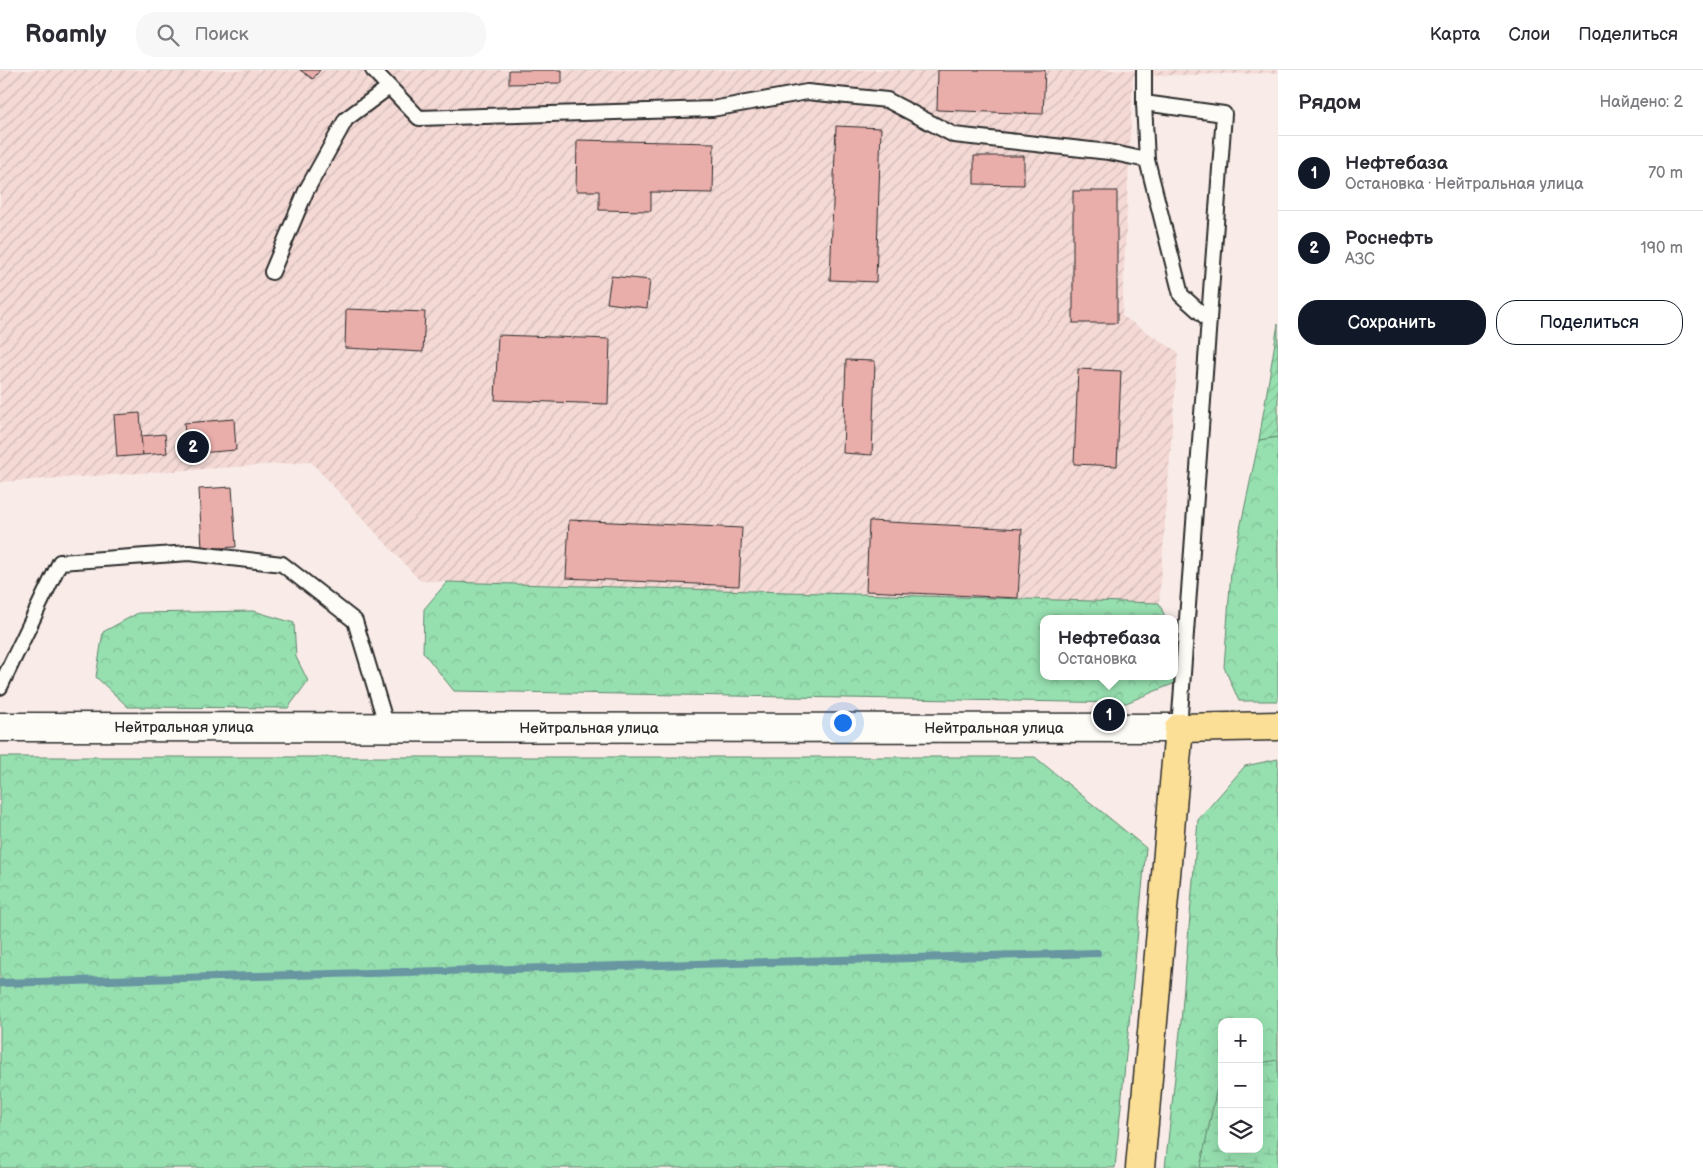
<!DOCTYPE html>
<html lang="ru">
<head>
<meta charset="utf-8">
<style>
	:root { --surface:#fff; --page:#f7f7f7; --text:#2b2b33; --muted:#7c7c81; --line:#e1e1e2; --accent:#111827 }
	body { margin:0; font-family:"Balsamiq Sans",sans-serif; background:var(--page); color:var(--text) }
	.controls { position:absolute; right:15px; bottom:15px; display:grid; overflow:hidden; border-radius:10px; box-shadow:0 5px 20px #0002 }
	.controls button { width:45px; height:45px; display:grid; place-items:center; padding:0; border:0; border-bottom:1px solid var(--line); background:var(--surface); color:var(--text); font:25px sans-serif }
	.you { position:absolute; left:842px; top:652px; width:18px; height:18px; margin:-12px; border:4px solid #fff; border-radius:50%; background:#1a73e8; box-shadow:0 0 0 8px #1a73e833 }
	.badge { display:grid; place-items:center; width:32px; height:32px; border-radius:50%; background:var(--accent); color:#fff; font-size:16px; font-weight:700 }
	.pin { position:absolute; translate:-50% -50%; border:2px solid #fff; box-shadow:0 1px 5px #0006 }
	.popup { position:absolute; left:1040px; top:545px; width:138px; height:65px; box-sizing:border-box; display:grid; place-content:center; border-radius:10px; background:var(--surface); filter:drop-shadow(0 1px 4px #0005); font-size:16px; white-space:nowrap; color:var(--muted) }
	.popup b { font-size:19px; color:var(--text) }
	.popup::after { content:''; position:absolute; left:50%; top:100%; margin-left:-10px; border:10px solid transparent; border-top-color:var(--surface) }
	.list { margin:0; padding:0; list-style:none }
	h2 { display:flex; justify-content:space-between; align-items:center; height:65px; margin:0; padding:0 20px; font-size:21px }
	h2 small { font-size:16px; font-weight:400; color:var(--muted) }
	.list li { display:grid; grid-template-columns:32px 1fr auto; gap:15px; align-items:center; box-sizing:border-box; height:75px; padding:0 20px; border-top:1px solid var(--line) }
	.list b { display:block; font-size:19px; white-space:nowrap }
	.list p { margin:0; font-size:16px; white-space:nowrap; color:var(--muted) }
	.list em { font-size:16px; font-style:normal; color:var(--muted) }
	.actions { display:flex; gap:10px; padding:15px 20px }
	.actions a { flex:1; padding:11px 0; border:1px solid var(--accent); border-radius:20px; text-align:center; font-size:18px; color:var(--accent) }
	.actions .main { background:var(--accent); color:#fff }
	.icon { flex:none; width:28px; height:28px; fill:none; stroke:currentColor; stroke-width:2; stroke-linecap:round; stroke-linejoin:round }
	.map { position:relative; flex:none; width:1278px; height:1098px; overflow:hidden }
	header { display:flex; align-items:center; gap:30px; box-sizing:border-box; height:70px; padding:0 25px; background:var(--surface); border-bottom:1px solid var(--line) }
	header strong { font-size:24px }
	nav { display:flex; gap:28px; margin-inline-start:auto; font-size:18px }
	.search { width:350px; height:45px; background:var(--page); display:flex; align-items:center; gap:12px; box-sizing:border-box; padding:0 18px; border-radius:20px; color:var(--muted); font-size:19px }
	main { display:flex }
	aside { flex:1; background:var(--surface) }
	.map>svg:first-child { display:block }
</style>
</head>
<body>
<header>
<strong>Roamly</strong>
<div class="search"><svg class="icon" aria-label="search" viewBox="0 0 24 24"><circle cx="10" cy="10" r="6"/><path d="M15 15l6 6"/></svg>Поиск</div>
<nav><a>Карта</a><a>Слои</a><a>Поделиться</a></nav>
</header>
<main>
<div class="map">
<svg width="1278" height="1098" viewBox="0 0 1278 1098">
	<defs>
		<pattern id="industrial-furrows" width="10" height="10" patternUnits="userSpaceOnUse" patternTransform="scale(1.25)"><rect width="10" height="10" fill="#f4d9d5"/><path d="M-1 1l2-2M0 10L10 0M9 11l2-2" fill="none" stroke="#d1bab7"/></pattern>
		<pattern id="forest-crowns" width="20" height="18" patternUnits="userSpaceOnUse" patternTransform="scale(1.25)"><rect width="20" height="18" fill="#96dfaf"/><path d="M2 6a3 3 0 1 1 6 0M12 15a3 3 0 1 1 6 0" fill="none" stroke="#81c097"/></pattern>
		<pattern id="wetland-marsh" width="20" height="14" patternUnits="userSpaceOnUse" patternTransform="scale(1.25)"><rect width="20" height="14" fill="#96dfaf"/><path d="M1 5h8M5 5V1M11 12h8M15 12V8" fill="none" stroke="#81c097"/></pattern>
		<pattern id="garden-furrows" width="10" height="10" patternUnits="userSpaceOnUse" patternTransform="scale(1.25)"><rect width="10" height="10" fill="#96dfaf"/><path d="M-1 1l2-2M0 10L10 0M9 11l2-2" fill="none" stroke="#81c097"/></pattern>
	</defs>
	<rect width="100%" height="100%" fill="#f9ece8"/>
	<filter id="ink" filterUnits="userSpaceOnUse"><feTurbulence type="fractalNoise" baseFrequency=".02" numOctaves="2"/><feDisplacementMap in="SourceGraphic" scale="10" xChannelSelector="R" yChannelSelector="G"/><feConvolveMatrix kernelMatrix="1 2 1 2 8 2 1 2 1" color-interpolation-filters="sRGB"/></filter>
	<g filter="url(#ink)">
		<!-- industrial -->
		<path fill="url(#industrial-furrows)" d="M0,0H1278V3L1133,6L1122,246L1178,282L1159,533L420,511L311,392L0,412Z"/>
		<!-- forest -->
		<g fill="url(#forest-crowns)" stroke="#60856d" fill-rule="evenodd">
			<path d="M1278,367V631H1239L1224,597L1231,501L1259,370Z"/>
			<path d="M447,512L1159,533L1166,549H1044V606H1174V566L1177,573L1175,613L1126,633L454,621L423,582L424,539Z"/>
			<path d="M254,541L294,553L296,587L308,611L288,638L128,637L96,607L103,562L138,543Z"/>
			<path d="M0,687H1035L1146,778L1115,1098H0Z"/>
			<path d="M1278,689V1098H1165L1181,952L1198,750L1245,696ZM1222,952H1259V1079H1222Z"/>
		</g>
		<!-- wetland -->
		<path fill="url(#wetland-marsh)" stroke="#60856d" d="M1278,990V1098H1200L1221,999L1222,1079H1259V993Z"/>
		<!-- garden -->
		<path fill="url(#garden-furrows)" stroke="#60856d" d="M1278,254V367L1259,370Z"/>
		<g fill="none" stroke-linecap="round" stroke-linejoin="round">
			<!-- stream -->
			<path stroke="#6896a1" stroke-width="8" d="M0,913L1097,883"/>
		</g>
		<!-- building -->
		<g fill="#e9adaa" stroke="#2b2b2b">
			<path d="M300,0H320L313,9Z"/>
			<path d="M509,0H562V13L509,14Z"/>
			<path d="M938,0H1045L1043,44L937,40Z"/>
			<path d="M836,56L881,58L876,212L830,210Z"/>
			<path d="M577,70L714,73L713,123L651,122V141L599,140V121H576Z"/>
			<path d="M974,86H1024V115L974,114Z"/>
			<rect x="1073" y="121" width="44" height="132"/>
			<path d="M611,206L650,210L647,238L607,233Z"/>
			<path d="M346,239L425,242L423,282L345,278Z"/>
			<path d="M498,265L610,269L608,334L495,330Z"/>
			<path d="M846,290L875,291L872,385L843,383Z"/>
			<path d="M1078,299L1121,301L1117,396L1074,394Z"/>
			<path d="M140,343L143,385L117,387L114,345Z"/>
			<path d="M234,349L236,380L187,384L184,353Z"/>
			<path d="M165,364L167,383L143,385L141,366Z"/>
			<path d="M232,417L236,477L202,479L199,419Z"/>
			<path d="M569,450L742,458L739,516L566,508Z"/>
			<path d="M869,451L1022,459L1018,528L866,521Z"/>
		</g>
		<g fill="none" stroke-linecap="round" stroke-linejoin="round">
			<!-- lane casing -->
			<g stroke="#2b2b2b" stroke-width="18">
				<g id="lane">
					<path d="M373,0L419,48L712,39L807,22L887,30L954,65L1109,82L1147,90L1181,225L1209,250"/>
					<path d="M1144,0V33L1224,44L1179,658"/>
					<path d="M1144,33L1147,90"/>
					<path d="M272,202L306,121L346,49L389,17"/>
					<path d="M0,617L60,492L189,483L282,494L355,551L387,657"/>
				</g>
			</g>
			<!-- secondary casing -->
			<g stroke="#2b2b2b" stroke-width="31">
				<path id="secondary" d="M0,657L1179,658"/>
			</g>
			<!-- primary casing -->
			<g stroke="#2b2b2b" stroke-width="31">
				<path id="primary" d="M1140,1098L1179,658L1278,656"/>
			</g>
			<!-- lane -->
			<use href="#lane" stroke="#fdfcf7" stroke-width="14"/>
			<!-- secondary -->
			<use href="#secondary" stroke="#fdfcf7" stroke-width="28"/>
			<!-- primary -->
			<use href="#primary" stroke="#fbdf96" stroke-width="28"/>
		</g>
	</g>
	<g text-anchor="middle" stroke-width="5" stroke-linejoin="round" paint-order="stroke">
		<!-- street labels -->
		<g font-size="15" fill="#2b2b2b" stroke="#fdfcf7">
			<text x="184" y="662">Нейтральная улица</text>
			<text x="589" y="663">Нейтральная улица</text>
			<text x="994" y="663">Нейтральная улица</text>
		</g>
	</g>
</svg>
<div class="controls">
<button>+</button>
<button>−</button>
<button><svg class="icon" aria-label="layers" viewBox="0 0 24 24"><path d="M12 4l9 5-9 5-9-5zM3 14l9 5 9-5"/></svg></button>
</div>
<div class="you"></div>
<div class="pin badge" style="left:1109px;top:645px">1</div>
<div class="popup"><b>Нефтебаза</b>Остановка</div>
<div class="pin badge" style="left:193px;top:377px">2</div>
</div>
<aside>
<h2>Рядом<small>Найдено: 2</small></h2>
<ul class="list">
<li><span class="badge">1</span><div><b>Нефтебаза</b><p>Остановка · Нейтральная улица</p></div><em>70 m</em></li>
<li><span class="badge">2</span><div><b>Роснефть</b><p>АЗС</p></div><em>190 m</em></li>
</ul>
<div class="actions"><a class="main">Сохранить</a><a>Поделиться</a></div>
</aside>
</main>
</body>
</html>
